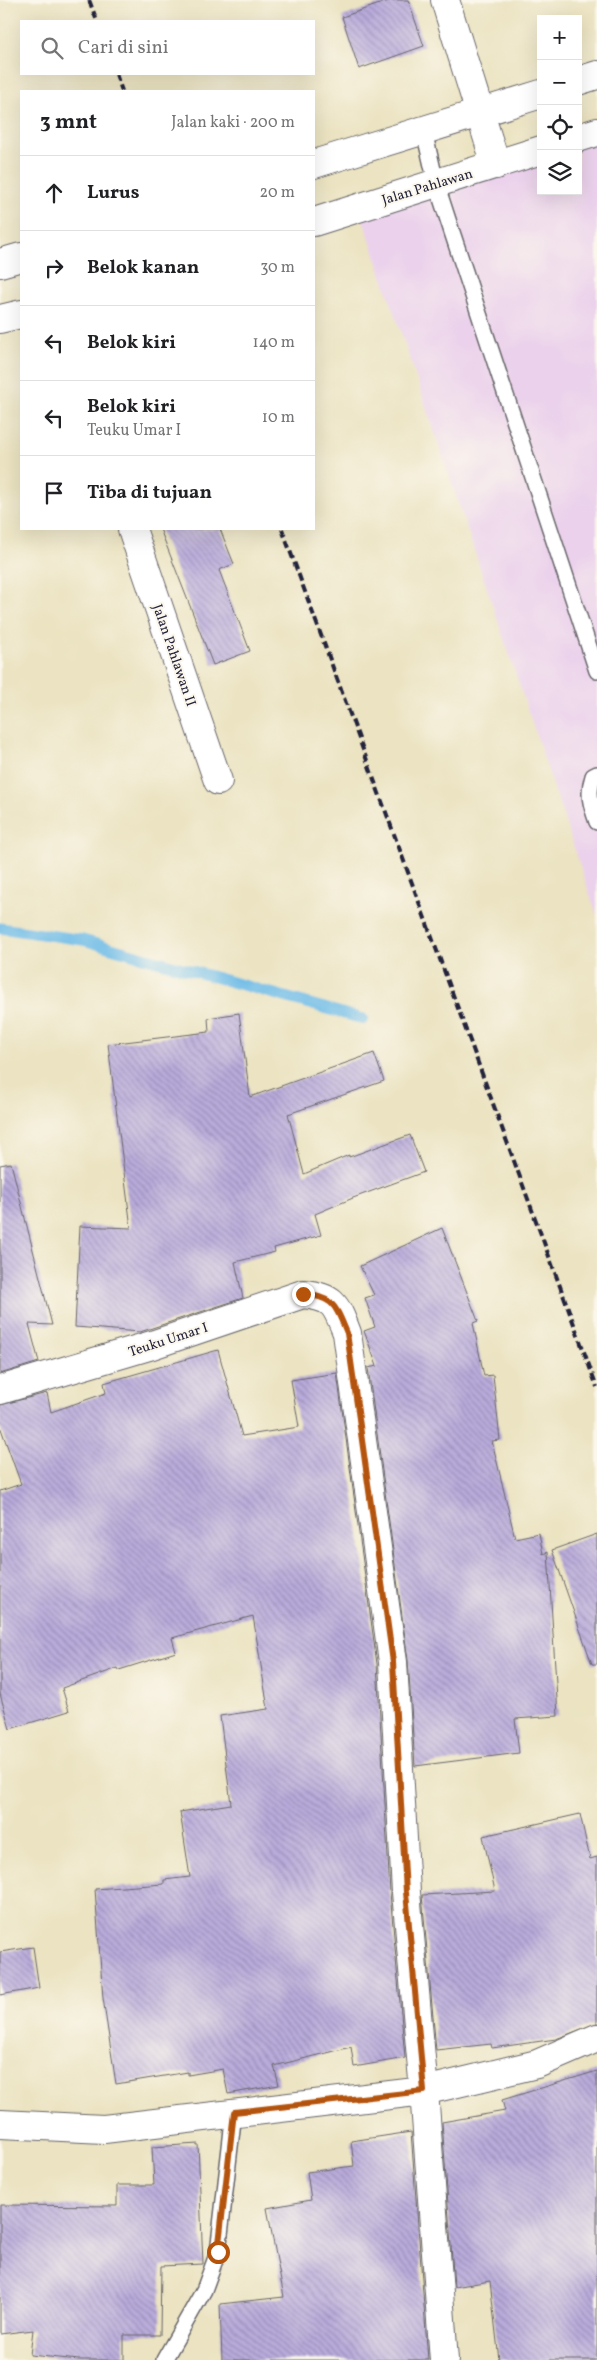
<!DOCTYPE html>
<html lang="id">
<head>
<meta charset="utf-8">
<style>
	:root { --surface:#fff; --page:#f2f2f2; --text:#202124; --muted:#757577; --line:#e0e0e0 }
	body { margin:0; font-family:Vollkorn,serif; background:var(--page); color:var(--text) }
	.controls { position:absolute; right:15px; top:15px; display:grid; overflow:hidden; border-radius:0px; box-shadow:0 5px 20px #0002 }
	.controls button { width:45px; height:45px; display:grid; place-items:center; padding:0; border:0; border-bottom:1px solid var(--line); background:var(--surface); color:var(--text); font:25px sans-serif }
	.stop { position:absolute; width:15px; height:15px; margin:-11px; border:4px solid #b45309; border-radius:50%; background:#fff }
	.stop.end { background:#b45309; border-color:#fff; box-shadow:0 1px 5px #0008 }
	.list { margin:0; padding:0; list-style:none }
	h2 { display:flex; justify-content:space-between; align-items:center; height:65px; margin:0; padding:0 20px; font-size:21px }
	h2 small { font-size:16px; font-weight:400; color:var(--muted) }
	.list li { display:grid; grid-template-columns:32px 1fr auto; gap:15px; align-items:center; box-sizing:border-box; height:75px; padding:0 20px; border-top:1px solid var(--line) }
	.list b { display:block; font-size:19px; white-space:nowrap }
	.list p { margin:0; font-size:16px; white-space:nowrap; color:var(--muted) }
	.list em { font-size:16px; font-style:normal; color:var(--muted) }
	.icon { flex:none; width:28px; height:28px; fill:none; stroke:currentColor; stroke-width:2; stroke-linecap:round; stroke-linejoin:round }
	.map { position:relative; flex:none; width:597px; height:2360px; overflow:hidden }
	.search { position:absolute; background:var(--surface); box-shadow:0 5px 20px #0002; left:20px; top:20px; width:295px; height:55px; display:flex; align-items:center; gap:12px; box-sizing:border-box; padding:0 18px; border-radius:0px; color:var(--muted); font-size:19px }
	.panel { position:absolute; background:var(--surface); box-shadow:0 5px 20px #0002; left:20px; top:90px; width:295px; height:440px; border-radius:0px }
	.map>svg:first-child { display:block }
</style>
</head>
<body>
<div class="map">
<svg width="597" height="2360" viewBox="0 0 597 2360">
	<defs>
		<pattern id="building-back-hatch" width="6" height="6" patternUnits="userSpaceOnUse" patternTransform="scale(1.25)"><rect width="6" height="6" fill="#b9abdb"/><path d="M-1 5l2 2M0 0l6 6M5-1l2 2" fill="none" stroke="#968bb3"/></pattern>
	</defs>
	<rect width="100%" height="100%" fill="#fbf7ec"/>
	<filter id="ink" filterUnits="userSpaceOnUse"><feTurbulence type="fractalNoise" baseFrequency=".02" numOctaves="2"/><feDisplacementMap in="SourceGraphic" scale="10" xChannelSelector="R" yChannelSelector="G"/><feConvolveMatrix kernelMatrix="1 2 1 2 8 2 1 2 1" color-interpolation-filters="sRGB"/></filter>
	<filter id="wash" filterUnits="userSpaceOnUse"><feTurbulence type="fractalNoise" baseFrequency=".0096" numOctaves="4" result="noise"/><feDisplacementMap in="SourceGraphic" scale="20" xChannelSelector="R" yChannelSelector="G"/><feGaussianBlur stdDeviation="1.12" result="paint"/><feColorMatrix in="noise" values="0 0 0 0 0 0 0 0 0 0 0 0 0 0 0 0 0 1.4 0 .05"/><feComposite in="paint" operator="in"/></filter>
	<g filter="url(#wash)">
		<rect width="100%" height="100%" fill="#ebe3c1"/>
		<!-- built -->
		<path fill="#ebd1ec" d="M597,138V916L362,216L541,157V191H578V144Z"/>
		<g fill="none" stroke-linecap="round" stroke-linejoin="round">
			<!-- stream -->
			<path stroke="#6dbbe7" stroke-width="11" d="M0,928L83,940L363,1019"/>
		</g>
		<g id="blocks">
			<!-- building -->
			<g fill="url(#building-back-hatch)">
				<path d="M391,0H408L424,46L359,69L342,17Z"/>
				<path d="M160,529H220L234,564L219,570L250,651L213,665Z"/>
				<path d="M239,1013L250,1097L374,1053L384,1081L288,1114L304,1174L349,1155V1157L410,1135L424,1172L353,1198L315,1214L321,1235L274,1248L275,1252L235,1262L243,1298L140,1332L75,1327L80,1226L131,1228L108,1044L209,1032L208,1018Z"/>
				<path d="M11,1163L52,1325L29,1324L39,1362L0,1374V1165Z"/>
				<path d="M442,1228L478,1321L473,1323L484,1376L493,1375L500,1440L492,1441L515,1538L539,1533L543,1554L548,1552L558,1716L515,1719L519,1753L415,1766L408,1660L368,1368L377,1366L364,1331L375,1327L365,1298L374,1295L360,1266Z"/>
				<path d="M218,1350L242,1436L299,1427L291,1380L337,1373L377,1664L390,1893L405,2058L354,2067L351,2047L274,2066L279,2085L228,2094L223,2069L188,2075V2072L116,2084L103,1998L95,1889L164,1884V1880L190,1877L180,1812L231,1804L220,1716L268,1709L253,1616L172,1638L176,1652L119,1670L118,1668L62,1688L69,1711L10,1729L0,1694V1491L21,1484L0,1426V1405L47,1393L51,1412L106,1393L104,1383Z"/>
				<path d="M597,1534V1664H592L552,1550Z"/>
				<path d="M580,1814L590,1859L597,1857V2023L556,2039L492,2048L491,2044L436,2050L422,1895L495,1891L483,1836Z"/>
				<path d="M33,1947L39,1988L0,1995V1952Z"/>
				<path d="M597,2071V2360H499L490,2281L454,2287L442,2122L505,2111L502,2100Z"/>
				<path d="M411,2132L428,2360H222L220,2304L284,2297L267,2208L311,2200L307,2172L354,2166L351,2141Z"/>
				<path d="M198,2144L203,2264L161,2266L160,2335H124V2360H79L30,2355L33,2330L0,2334V2205L117,2206V2185H154L152,2147Z"/>
			</g>
		</g>
	</g>
	<g filter="url(#ink)">
		<use href="#blocks" fill-opacity="0" stroke="#68666a" stroke-width="1"/>
		<g fill="none" stroke-linecap="round" stroke-linejoin="round">
			<!-- lane casing -->
			<g stroke="#68666a" stroke-width="18">
				<g id="lane">
					<path d="M424,131L436,183L450,226L597,671"/>
					<path d="M597,774L593,776C587,794 591,805 597,822"/>
					<path d="M164,2360L204,2290L218,2252L234,2112"/>
				</g>
			</g>
			<!-- street casing -->
			<g stroke="#68666a" stroke-width="30">
				<g id="street">
					<path d="M445,0L496,165"/>
					<path d="M132,529L218,781"/>
					<path d="M0,1390L152,1345L303,1294C334,1297 336,1305 347,1333L393,1662L406,1892L424,2091L444,2360"/>
					<path d="M0,2124L104,2129L424,2091L537,2064L597,2038"/>
				</g>
			</g>
			<!-- primary casing -->
			<g stroke="#68666a" stroke-width="30">
				<g id="primary">
					<path d="M578,81L597,75"/>
					<path d="M578,138L597,132"/>
					<path d="M314,164L541,94"/>
					<path d="M314,222L541,150"/>
					<path d="M0,263L21,257"/>
					<path d="M0,319L21,314"/>
				</g>
			</g>
			<!-- lane -->
			<use href="#lane" stroke="#fff" stroke-width="15"/>
			<!-- street -->
			<use href="#street" stroke="#fff" stroke-width="28"/>
			<!-- primary -->
			<use href="#primary" stroke="#fff" stroke-width="28"/>
			<!-- rail -->
			<g stroke="#22223b" stroke-width="4" stroke-dasharray="8 4" stroke-linecap="butt">
				<path d="M89,0L97,21"/>
				<path d="M116,74L122,91"/>
				<path d="M282,529L597,1387"/>
			</g>
		</g>
	</g>
	<g fill="none" stroke-linecap="round" stroke-linejoin="round" filter="url(#ink)">
		<!-- route -->
		<path stroke="#b45309" stroke-width="6" d="M218,2252L234,2112L424,2091L406,1892L393,1662L347,1333C335,1305 334,1297 303,1294"/>
	</g>
	<g text-anchor="middle" stroke-width="4" stroke-linejoin="round" paint-order="stroke">
		<!-- street labels -->
		<g font-size="14" fill="#22223b" stroke="#fbf7ec">
			<text transform="translate(427 186) rotate(-17)" y="5">Jalan Pahlawan</text>
			<text transform="translate(175 655) rotate(71)" y="5">Jalan Pahlawan II</text>
			<text transform="translate(168 1339) rotate(-18)" y="5">Teuku Umar I</text>
		</g>
	</g>
</svg>
<div class="controls">
<button>+</button>
<button>−</button>
<button><svg class="icon" aria-label="locate" viewBox="0 0 24 24"><circle cx="12" cy="12" r="6"/><path d="M12 2v4M12 18v4M2 12h4M18 12h4"/></svg></button>
<button><svg class="icon" aria-label="layers" viewBox="0 0 24 24"><path d="M12 4l9 5-9 5-9-5zM3 14l9 5 9-5"/></svg></button>
</div>
<div class="stop" style="left:218px;top:2252px"></div>
<div class="stop end" style="left:303px;top:1294px"></div>
<div class="search"><svg class="icon" aria-label="search" viewBox="0 0 24 24"><circle cx="10" cy="10" r="6"/><path d="M15 15l6 6"/></svg>Cari di sini</div>
<section class="panel">
<h2>3 mnt<small>Jalan kaki · 200 m</small></h2>
<ul class="list">
<li><svg class="icon" aria-label="ahead" viewBox="0 0 24 24"><path d="M12 20V5M6 11l6-6 6 6"/></svg><div><b>Lurus</b></div><em>20 m</em></li>
<li><svg class="icon" aria-label="right" viewBox="0 0 24 24"><path d="M7 20v-9h11M14 6l5 5-5 5"/></svg><div><b>Belok kanan</b></div><em>30 m</em></li>
<li><svg class="icon" aria-label="left" viewBox="0 0 24 24"><path d="M17 20v-9H6M10 6l-5 5 5 5"/></svg><div><b>Belok kiri</b></div><em>140 m</em></li>
<li><svg class="icon" aria-label="left" viewBox="0 0 24 24"><path d="M17 20v-9H6M10 6l-5 5 5 5"/></svg><div><b>Belok kiri</b><p>Teuku Umar I</p></div><em>10 m</em></li>
<li><svg class="icon" aria-label="arrive" viewBox="0 0 24 24"><path d="M6 21V4h12l-3 4 3 4H6"/></svg><div><b>Tiba di tujuan</b></div></li>
</ul>
</section>
</div>
</body>
</html>
